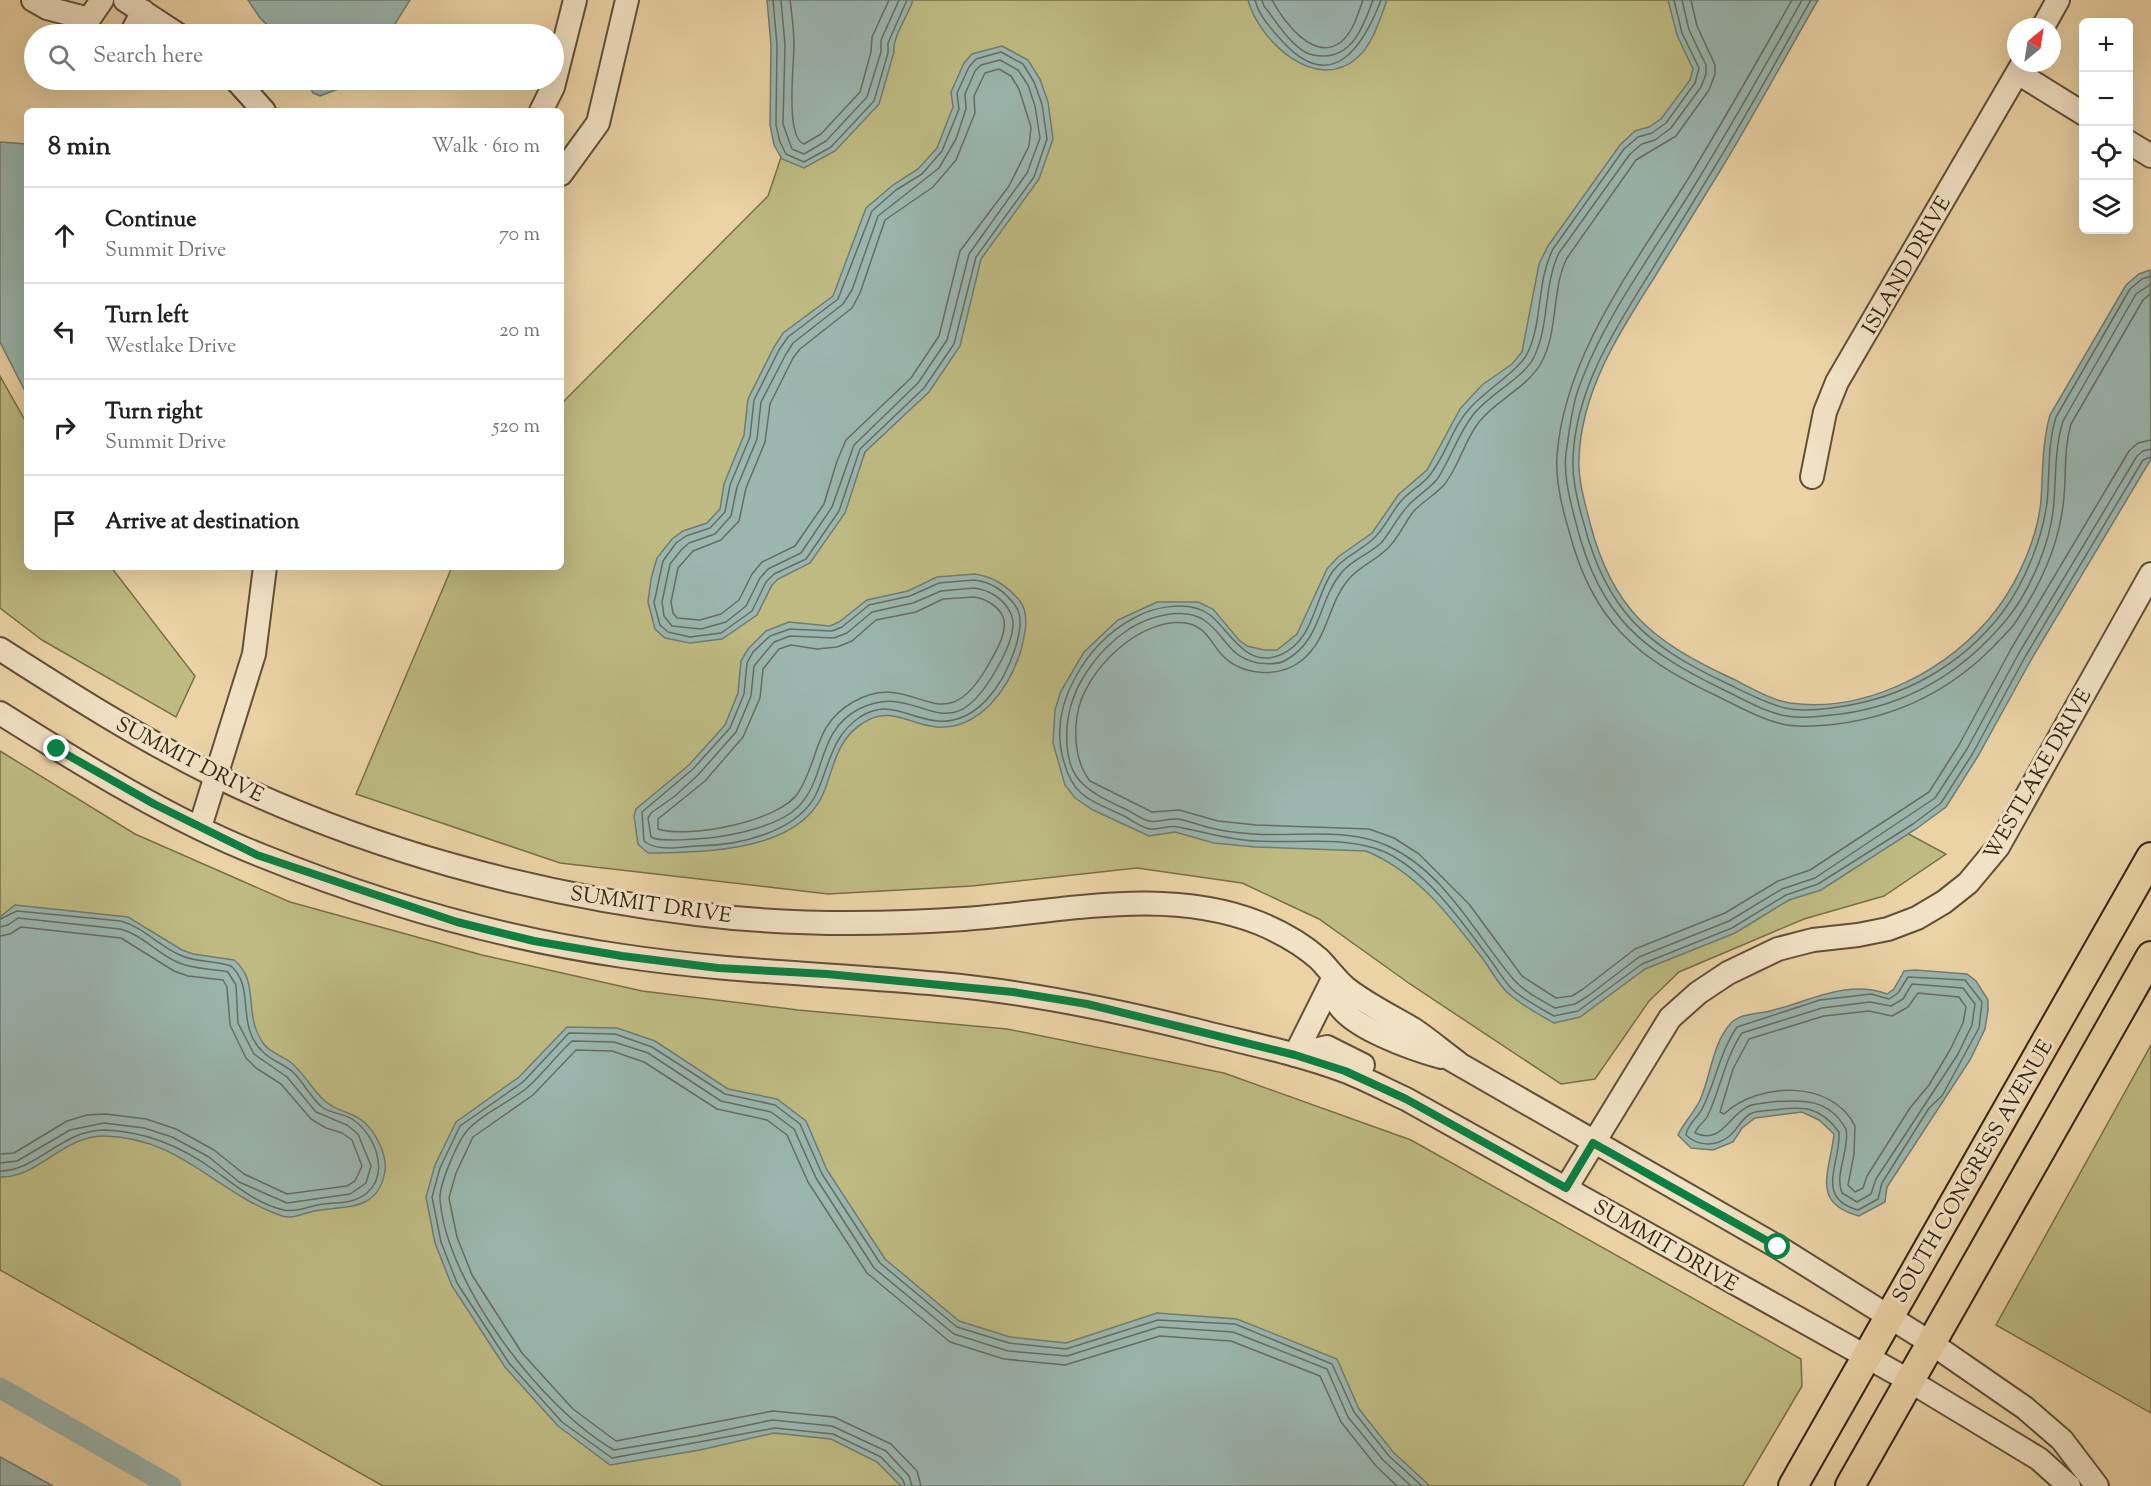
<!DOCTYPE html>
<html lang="en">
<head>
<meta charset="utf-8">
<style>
	:root { --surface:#fff; --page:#f6f6f6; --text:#202124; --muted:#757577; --line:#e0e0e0 }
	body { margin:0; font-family:"Sorts Mill Goudy",serif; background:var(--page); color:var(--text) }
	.controls { position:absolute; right:18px; top:18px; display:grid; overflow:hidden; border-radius:9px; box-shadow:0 6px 24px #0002 }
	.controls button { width:54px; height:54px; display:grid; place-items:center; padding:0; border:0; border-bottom:2px solid var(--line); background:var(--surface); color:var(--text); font:30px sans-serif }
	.compass { position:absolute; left:2007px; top:18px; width:54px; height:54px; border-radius:50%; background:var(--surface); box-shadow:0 6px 24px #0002; rotate:30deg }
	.stop { position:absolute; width:18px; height:18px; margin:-14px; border:4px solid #0b8043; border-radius:50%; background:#fff }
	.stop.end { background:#0b8043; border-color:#fff; box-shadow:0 2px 6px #0008 }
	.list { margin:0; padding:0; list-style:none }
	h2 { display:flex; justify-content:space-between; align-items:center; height:78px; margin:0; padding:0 24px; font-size:26px }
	h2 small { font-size:20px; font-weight:400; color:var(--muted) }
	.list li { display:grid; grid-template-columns:39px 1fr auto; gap:18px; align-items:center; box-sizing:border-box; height:96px; padding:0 24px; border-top:2px solid var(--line) }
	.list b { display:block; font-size:22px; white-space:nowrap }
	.list p { margin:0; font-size:20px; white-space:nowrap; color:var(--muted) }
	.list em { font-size:20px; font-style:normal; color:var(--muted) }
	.icon { flex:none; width:33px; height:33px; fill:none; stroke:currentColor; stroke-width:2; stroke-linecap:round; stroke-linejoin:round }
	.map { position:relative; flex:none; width:2151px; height:1486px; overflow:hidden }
	.search { position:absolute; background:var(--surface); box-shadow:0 6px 24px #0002; left:24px; top:24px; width:540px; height:66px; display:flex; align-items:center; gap:15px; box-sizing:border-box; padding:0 21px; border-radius:33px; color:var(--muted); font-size:22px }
	.panel { position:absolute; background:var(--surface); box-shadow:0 6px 24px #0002; left:24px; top:108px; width:540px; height:462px; border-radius:9px }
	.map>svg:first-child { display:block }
</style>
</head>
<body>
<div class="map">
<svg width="2151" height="1486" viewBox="0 0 2151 1486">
	<rect width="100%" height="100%" fill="#ebd3a6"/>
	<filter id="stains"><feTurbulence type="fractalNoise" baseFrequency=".00333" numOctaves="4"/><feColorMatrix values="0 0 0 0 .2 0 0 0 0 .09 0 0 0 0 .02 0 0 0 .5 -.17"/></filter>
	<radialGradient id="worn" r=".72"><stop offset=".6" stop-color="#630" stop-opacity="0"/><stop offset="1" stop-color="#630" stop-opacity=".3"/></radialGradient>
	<!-- green -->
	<g fill="#beba82" stroke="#786f4a" stroke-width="1.5">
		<path d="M834,0H1793L1488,517L1563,648L1946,854L1884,896L1804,919L1679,972L1649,1001L1595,1079L1561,1084L1410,984L1319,919L1242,883L1137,868L972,886L828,894L560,863L356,794L452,567H561V404L768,196Z"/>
		<path d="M0,376L27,424V567H111L195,676L176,717L42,640L0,608Z"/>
		<path d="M0,751L135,834L290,902L482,955L642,991L798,1010L1007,1029L1224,1073L1411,1140L1801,1359L1802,1386L1743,1486H383L0,1270Z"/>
		<path d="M2151,1045V1413L1996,1325Z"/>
	</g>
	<!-- water -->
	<g fill="#9ab6af" stroke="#717c71" stroke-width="1.5">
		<path d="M248,0H410L393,27L382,34H277L260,18Z"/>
		<path d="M767,0H913C908,16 892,37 894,52L879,104L835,151L804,168L782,159L774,145L770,125L771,45Z"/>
		<path d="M1248,0H1387C1380,19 1373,44 1357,58C1316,94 1259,41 1248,0Z"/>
		<path d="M1668,0H1818C1786,55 1756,112 1723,166C1700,203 1677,241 1654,278C1619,333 1581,391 1579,459C1578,480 1585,503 1590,523C1612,609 1652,641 1729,677C1748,686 1770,700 1790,703C1866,714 1952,669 1997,609C2019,580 2038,536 2041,500C2043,471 2042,444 2050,415L2126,285L2139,274L2150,270L2151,459L2031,660L1978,756L1946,807L1916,829L1821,890L1789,900L1735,933L1645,969L1580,1017L1554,1023C1538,1014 1521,1005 1508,993C1498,984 1491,970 1483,959C1451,917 1417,872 1366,851L1255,847L1214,843L1175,832L1149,836L1093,810L1075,798L1065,785L1053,743L1055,710L1061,691L1084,652L1118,620L1157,602H1198L1213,609L1239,640L1247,646L1264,650H1277L1297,634L1327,569L1338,557L1372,533L1399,494L1427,470L1460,409L1482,385L1512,364L1522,352L1539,264L1548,246L1620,145L1635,131L1649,127L1661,119L1690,80L1693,69L1677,35Z"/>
		<path d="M1002,46L1028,60L1040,79L1048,102L1053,139L1039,179L981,259L960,346L929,392L865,452L845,513L810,563L778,579L772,585L757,615L722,639L690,643L665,638L655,629L648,602L651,579L657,558L672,539L683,531L707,523L720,509L724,484L744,435L748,399L774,347L783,333L833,296L866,208L893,185L918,169L937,148L953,107L951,92L964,63L972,54Z"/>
		<path d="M307,80H346L338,89L320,96L313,93Z"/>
		<path d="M0,142L27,144V395L0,342Z"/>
		<path d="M975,574C994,577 1007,586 1020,601C1030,615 1025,634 1021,650C1010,687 980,730 937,727C910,725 890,705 863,723C837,739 834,766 824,792C799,853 703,852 648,853L638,844L634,816L636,809L689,765L725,725L738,693L741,661L748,649L766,631L789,622L830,626L839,622L867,600L908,591L937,577Z"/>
		<path d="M15,905L128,917L182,950L193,954L234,960C261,982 242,1012 263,1043C269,1052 280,1055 289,1061C304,1072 311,1089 325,1101C336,1112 352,1111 364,1122C376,1133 387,1154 385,1171C378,1213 344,1205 314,1211C302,1214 291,1220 279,1215C214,1191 180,1137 103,1136C63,1136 37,1179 0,1177V917Z"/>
		<path d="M1915,970L1967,974L1976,981L1988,1000V1010L1985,1029L1970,1060L1887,1187L1885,1202L1859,1216C1810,1203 1830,1172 1834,1134L1819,1120L1802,1112L1755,1118L1742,1128L1733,1142L1713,1150L1691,1148L1678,1135C1684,1122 1694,1113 1700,1100C1711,1076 1712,1044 1731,1023C1741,1013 1758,1014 1770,1011C1808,1002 1847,979 1887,994L1894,989L1904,971Z"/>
		<path d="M567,1027L617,1028L655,1041L728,1089L777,1099L806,1121L827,1170L885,1259L959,1321L1010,1337L1066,1343L1157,1313L1237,1319L1337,1359L1359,1409L1393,1452L1430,1486H901L877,1462L831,1439L774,1433L700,1450L610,1465L558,1426L505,1367L452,1286L435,1243L426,1197L435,1165L456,1122L519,1077Z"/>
		<path d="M0,1457L53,1486H0Z"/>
	</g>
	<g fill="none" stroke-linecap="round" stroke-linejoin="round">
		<!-- shore -->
		<g stroke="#666d61" stroke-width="1.5">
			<path d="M773,0L777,45L776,125L780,142L786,154L804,162L831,147L874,101L888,53V43L907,0"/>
			<path d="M781,0L785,45L783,124L792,149L804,154L826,141L867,97L881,52V40L899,0"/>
			<path d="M790,0C792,15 794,31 794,46C794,64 785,138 804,144L821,134L860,92L871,52L872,37L889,0"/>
			<path d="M1255,0C1259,16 1272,30 1283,42C1332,95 1363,47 1381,0"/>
			<path d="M1262,0L1264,6C1276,21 1288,42 1305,52C1310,55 1318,56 1323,56C1354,56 1364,24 1373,0"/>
			<path d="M1272,0C1283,20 1313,63 1341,42C1353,32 1358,14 1363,0"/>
			<path d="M1674,0L1682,33L1699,68L1695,83L1666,123L1652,133L1638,137L1624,149L1553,249C1536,283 1543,323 1527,354C1520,369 1484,392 1470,408C1452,427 1446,456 1429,476C1422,485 1410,491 1402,500C1391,512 1385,529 1372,540C1360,551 1343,557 1333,571C1314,597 1315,641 1280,655C1246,669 1231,632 1210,615C1190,600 1155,606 1134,618C1109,631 1088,653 1075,678C1060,705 1055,732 1064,762C1074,799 1093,801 1124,816C1132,820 1142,828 1150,829C1159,830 1169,825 1178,827C1205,832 1229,840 1256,841C1297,844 1347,835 1385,852C1427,872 1459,918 1486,954C1495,965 1502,979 1512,989C1524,1000 1540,1008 1554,1016L1578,1011L1642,964L1732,928L1786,895L1818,884L1913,824L1941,803L1973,753L2025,657L2143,460L2151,457"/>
			<path d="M1682,0L1689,30L1706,65V74L1701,87L1671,128L1655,140L1642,144L1630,154L1559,253C1543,286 1550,324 1534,357C1524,378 1489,394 1473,415C1458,434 1451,458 1438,478C1430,489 1416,496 1407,507C1397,518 1391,531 1382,542C1370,554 1353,559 1342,572C1318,600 1322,640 1286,660C1278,665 1267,664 1258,663C1226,656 1227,636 1204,620C1183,606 1148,617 1129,629C1096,651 1069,689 1067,729C1064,778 1083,789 1123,808C1131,811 1140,819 1149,821C1157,823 1168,818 1177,819C1188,820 1200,826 1211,828C1225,832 1240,833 1254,834C1297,837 1348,827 1388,846C1445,872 1475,934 1514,980C1525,992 1541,1000 1555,1008L1575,1004L1588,996L1639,957L1729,921L1782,889L1815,878L1935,798L1967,749L2019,653L2137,456L2143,451L2151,449"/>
			<path d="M1691,0L1697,26L1715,65V74L1709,90L1676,136L1636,160L1567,258C1551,290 1559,331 1541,363C1527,388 1497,399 1479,422C1464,441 1459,467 1444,485C1435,495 1422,502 1413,512C1404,524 1398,539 1387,549C1375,561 1358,567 1348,580C1327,605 1329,639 1301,661C1279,678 1242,676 1222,655C1212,644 1206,628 1190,624C1143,613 1083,671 1077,716C1074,737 1076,764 1090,781L1152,812L1179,810L1218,821L1256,825L1369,829L1394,838L1419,854L1469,904L1522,976L1556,998L1572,996L1583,989L1635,949L1725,913L1778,881L1810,870L1929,792L1959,745L2011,649L2129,451L2138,443L2151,440"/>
			<path d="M1792,0C1758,60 1724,120 1688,179C1636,263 1564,355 1557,456C1555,481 1562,508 1569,531C1592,621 1637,659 1719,697C1739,707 1761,719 1782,724C1799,728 1820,726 1837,724C1899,716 1950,691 1994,646C2001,638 2011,630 2017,620C2039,587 2058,546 2063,506C2067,478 2063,451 2071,424L2143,300L2151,293"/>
			<path d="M1802,0C1767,63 1731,126 1693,188C1653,253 1602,320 1577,393C1571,412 1569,434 1566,453C1563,477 1571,504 1577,527C1600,617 1643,651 1724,690C1743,699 1766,713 1787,716C1804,719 1823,716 1841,714C1908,705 1964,671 2007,619C2031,589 2052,540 2054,501C2056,474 2055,447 2063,421L2136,294L2151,284"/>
			<path d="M1811,0C1779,56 1748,113 1714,168C1692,204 1670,240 1648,276C1613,332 1575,391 1573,459C1572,480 1578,504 1584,524C1606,610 1646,645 1724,682C1743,691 1764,703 1785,708C1802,712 1822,709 1838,707C1903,698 1961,666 2002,613C2024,584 2042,540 2047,503C2050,474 2047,446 2056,417L2130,289L2142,279L2151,276"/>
			<path d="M1001,52L1023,64L1034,82L1042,104L1047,139L1034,177L976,257L954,344L924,388L860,449L839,511L806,559L774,574L766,582L752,611L721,633L690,637L668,632L660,625L654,603L663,561L676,543L686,536L710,528L725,512L730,485L750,437L754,400L779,350L788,337L838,299L872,211L896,190L922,174L942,151L959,109L957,93L969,67L976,59Z"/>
			<path d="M1000,60L1018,70L1028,85L1035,106L1040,138L1027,173L969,254L947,340L918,383L854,445L832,507L801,553L768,569L760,578L746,606L726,622L701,629L672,626L664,616L662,602L670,564L682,549L689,543L715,534L731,516L737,487L757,439L761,402L786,354L793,343L843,304L852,290L878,216L939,168L956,139L966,109L965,94L975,71L981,65Z"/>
			<path d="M999,69L1011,76L1019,89L1031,127L1029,146L1009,186L960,251L939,336L911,378L846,440L837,461L824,504L795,546L762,562L752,574L739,600L721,614L700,620L677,618L673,613L671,602L678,568L693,551L721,540L739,521L746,488L765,442L770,404L793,358L800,349L852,308L860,293L885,220L933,187L956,160L975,113L974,96L985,73Z"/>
			<path d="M974,580C992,582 1004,591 1015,605C1024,617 1019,636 1015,649C1004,683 978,724 938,721C909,719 890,698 860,717C833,735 830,762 818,790C801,832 738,846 696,846C681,847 656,852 644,841L642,812L693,769L730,728L744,694L747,663L753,652L770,636L790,629L832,631L842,627L869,605L910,596L939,583Z"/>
			<path d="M974,588C989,590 1003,598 1010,612C1018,626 1008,647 1002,659C947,766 924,676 859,709C816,731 827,778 798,807C779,826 735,835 709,838C697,839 661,843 651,837L648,818L651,813L675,796L698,775L736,732L751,696L754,666L774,642L790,636L834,638L847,633L872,612L913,603L941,591Z"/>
			<path d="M974,597C984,598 999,606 1003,617C1008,630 998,648 991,660C942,752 917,665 853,702C813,725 820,759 798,793C780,821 689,839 658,829V819L705,781L743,737L760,698L763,669L779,649L791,645L817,649L837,647L852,641L876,620L916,612L943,599Z"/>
			<path d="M0,919L17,911L121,921C143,927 159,946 180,955C196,963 214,960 231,966C256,988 235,1026 263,1052C272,1061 284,1064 293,1072C304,1083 311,1098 322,1107C331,1114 343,1113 352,1119C375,1134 390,1172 367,1193C353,1204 340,1202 324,1204C311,1205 297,1213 284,1210C257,1204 235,1185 214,1170C182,1147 144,1131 104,1130C62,1130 37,1171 0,1171"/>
			<path d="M0,927L8,925L18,918L120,929C141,934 157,953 177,962C194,970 211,968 228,972L236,985L238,1023L254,1054L287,1077L316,1112L347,1125L358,1134L371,1166L366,1183L350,1194L287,1203L239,1182L209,1157L172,1137L144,1128L104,1123L70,1130L17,1161L0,1163"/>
			<path d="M0,936L10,934L21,927L121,938L174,971L188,976L223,980L227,987L230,1025L246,1058L256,1068L281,1084L311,1119L326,1128L342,1133L352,1140L362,1166L355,1181L347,1186L287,1194L244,1174L214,1150L176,1129L146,1119L106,1114L87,1115L67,1121L14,1153L0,1154"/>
			<path d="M1908,977L1965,980L1982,1002L1979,1028L1942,1096L1929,1108L1882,1183L1878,1199L1858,1210C1814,1198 1841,1163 1839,1132C1820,1106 1803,1106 1773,1110C1766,1111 1757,1110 1750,1114C1740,1120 1737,1131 1728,1137C1715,1147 1697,1146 1686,1135C1687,1124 1699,1117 1703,1107C1716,1080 1720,1052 1737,1027L1820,1000L1871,994L1889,999L1898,993Z"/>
			<path d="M1912,984L1963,988L1975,1004L1972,1025L1958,1054L1876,1179L1871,1194L1857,1202L1842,1193C1834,1174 1850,1150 1846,1129C1829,1099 1803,1099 1772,1102C1765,1103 1756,1103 1749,1106C1728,1115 1722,1145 1695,1133C1697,1126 1705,1122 1708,1115C1721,1087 1725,1058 1742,1033L1822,1008L1870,1002L1891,1006L1903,999Z"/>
			<path d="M1918,993L1959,997L1966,1007L1963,1023L1950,1050L1929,1085L1910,1108L1867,1176L1863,1188L1855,1192L1848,1185L1854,1154L1855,1126C1832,1079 1758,1082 1724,1114L1720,1112L1733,1069L1749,1039L1824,1016L1869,1011L1892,1016L1908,1007Z"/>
			<path d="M905,1486L903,1480L881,1457L833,1434L775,1428L612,1458L562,1422L509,1363L457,1283L441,1242L432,1197L440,1168L460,1126L523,1082L569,1033L615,1034L652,1047L725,1094L775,1105L800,1124L822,1174L880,1263L957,1327L1009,1343L1066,1349L1158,1320L1235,1324L1332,1364L1354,1412L1389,1456L1422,1486"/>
			<path d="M912,1486L909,1476L886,1451L832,1426L772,1420L697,1436L614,1450C542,1409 446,1283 440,1199C439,1185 457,1143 466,1132C478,1116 512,1101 528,1087C544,1072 557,1055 572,1041L614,1042L648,1053L721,1101L771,1112L794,1129L816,1178L874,1268L954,1334L1008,1351L1067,1356L1159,1327L1233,1332L1327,1369L1348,1417L1383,1460L1411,1486"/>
			<path d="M921,1486L917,1471L891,1444L834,1417L773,1411L616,1441L573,1409L522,1353L472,1275L457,1237L449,1198L456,1173L473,1137L533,1095L576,1050L612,1051L644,1062L717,1109L767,1120L787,1135L808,1182L867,1273L950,1342L1004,1359L1065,1365L1160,1336L1231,1341L1320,1376L1341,1422L1376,1466L1397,1486"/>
		</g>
		<!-- canal -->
		<path stroke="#9ab6af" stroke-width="21" d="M0,1388L171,1486"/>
		<!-- minor casing -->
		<g stroke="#615038" stroke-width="26">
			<g id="minor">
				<path d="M33,0L47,8L89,19L102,0"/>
				<path d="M125,0L177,34"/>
				<path d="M2043,27L2058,0"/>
				<path d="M131,34L143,11"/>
				<path d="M2018,73L2084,114"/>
				<path d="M236,80L264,111"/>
				<path d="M541,111L553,87L575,0"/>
				<path d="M2128,142L2151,156"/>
				<path d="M561,174L598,123L627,0"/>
				<path d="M1812,477L1825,412L1837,382L2023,63"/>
				<path d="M0,649C70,694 141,739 216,776C366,849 532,894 697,914C785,925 876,925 964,919C1062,912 1164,886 1259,923C1281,932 1301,943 1319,959C1328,968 1336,980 1346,988C1366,1004 1391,1016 1413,1029C1428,1039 1442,1051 1457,1062"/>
				<path d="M0,713C81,764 171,820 260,855C376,902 499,938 623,956C728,972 835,974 940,984C1027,992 1111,1009 1195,1030C1245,1043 1297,1053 1345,1071C1366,1079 1386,1090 1406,1099L1910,1381L2039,1459L2069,1486"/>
				<path d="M200,827L254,654L265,567"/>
				<path d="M1334,976C1335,983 1334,993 1336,999C1344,1026 1416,1050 1441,1057"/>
				<path d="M1295,1055L1334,977"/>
				<path d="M1296,1055L1327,1047L1363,1065"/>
				<path d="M1445,1056L1778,1247L1931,1343L2025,1408L2062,1440L2097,1486"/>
				<path d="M1566,1188L1670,1018L1698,993L1728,973L1778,949L1813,940L1858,935L1888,929L1917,918L1944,902L1968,883L1998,847L2151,574"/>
			</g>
		</g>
		<!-- major casing -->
		<g stroke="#332413" stroke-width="32">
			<g id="major">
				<path d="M1793,1486L2151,857"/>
				<path d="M1850,1486L2151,956"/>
			</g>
		</g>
		<!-- minor -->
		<use href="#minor" stroke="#f2e2c5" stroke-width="22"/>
		<!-- major -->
		<use href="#major" stroke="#ebd3a6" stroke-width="28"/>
	</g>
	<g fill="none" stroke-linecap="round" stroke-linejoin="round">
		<!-- route -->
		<path stroke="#0b8043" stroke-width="8" d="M57,749L154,804L257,855L457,922L534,941L622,956L718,968L827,974L1013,992L1087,1004L1181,1027L1295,1055L1345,1071L1406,1099L1566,1188L1593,1143L1778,1247"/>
	</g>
	<g text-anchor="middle" stroke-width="6" stroke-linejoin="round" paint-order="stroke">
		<!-- street labels -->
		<g font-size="21" fill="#332413" stroke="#f2e2c5">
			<text transform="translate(1906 265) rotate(-60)" y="7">ISLAND DRIVE</text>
			<text transform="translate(190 759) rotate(27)" y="7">SUMMIT DRIVE</text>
			<text transform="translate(2037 774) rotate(-60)" y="7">WESTLAKE DRIVE</text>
			<text transform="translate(651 904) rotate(8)" y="7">SUMMIT DRIVE</text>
			<text transform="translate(1972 1171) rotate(-60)" y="7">SOUTH CONGRESS AVENUE</text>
			<text transform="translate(1666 1245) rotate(30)" y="7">SUMMIT DRIVE</text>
		</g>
	</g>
	<rect width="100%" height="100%" filter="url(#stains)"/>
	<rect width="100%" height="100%" fill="url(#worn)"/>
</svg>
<div class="controls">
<button>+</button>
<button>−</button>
<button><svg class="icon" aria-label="locate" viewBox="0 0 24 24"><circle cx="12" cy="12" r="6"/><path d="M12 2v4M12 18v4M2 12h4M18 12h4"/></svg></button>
<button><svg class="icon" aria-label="layers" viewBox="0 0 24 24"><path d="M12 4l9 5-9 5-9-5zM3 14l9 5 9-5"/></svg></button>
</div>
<svg class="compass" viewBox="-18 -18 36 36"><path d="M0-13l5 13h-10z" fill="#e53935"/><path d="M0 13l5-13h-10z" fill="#757577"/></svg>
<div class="stop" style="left:1778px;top:1247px"></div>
<div class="stop end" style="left:57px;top:749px"></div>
<div class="search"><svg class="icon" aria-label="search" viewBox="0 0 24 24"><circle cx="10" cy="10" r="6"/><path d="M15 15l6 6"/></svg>Search here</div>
<section class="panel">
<h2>8 min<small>Walk · 610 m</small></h2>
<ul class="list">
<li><svg class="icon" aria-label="ahead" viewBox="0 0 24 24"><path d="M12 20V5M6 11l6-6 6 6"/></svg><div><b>Continue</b><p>Summit Drive</p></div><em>70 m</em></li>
<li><svg class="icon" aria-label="left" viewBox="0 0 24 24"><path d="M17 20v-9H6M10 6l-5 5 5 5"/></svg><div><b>Turn left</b><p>Westlake Drive</p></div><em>20 m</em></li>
<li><svg class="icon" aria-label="right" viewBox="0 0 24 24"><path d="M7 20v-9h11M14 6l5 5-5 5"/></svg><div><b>Turn right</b><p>Summit Drive</p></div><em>520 m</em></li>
<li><svg class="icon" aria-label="arrive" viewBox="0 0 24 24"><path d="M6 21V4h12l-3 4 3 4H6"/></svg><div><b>Arrive at destination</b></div></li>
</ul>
</section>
</div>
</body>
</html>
